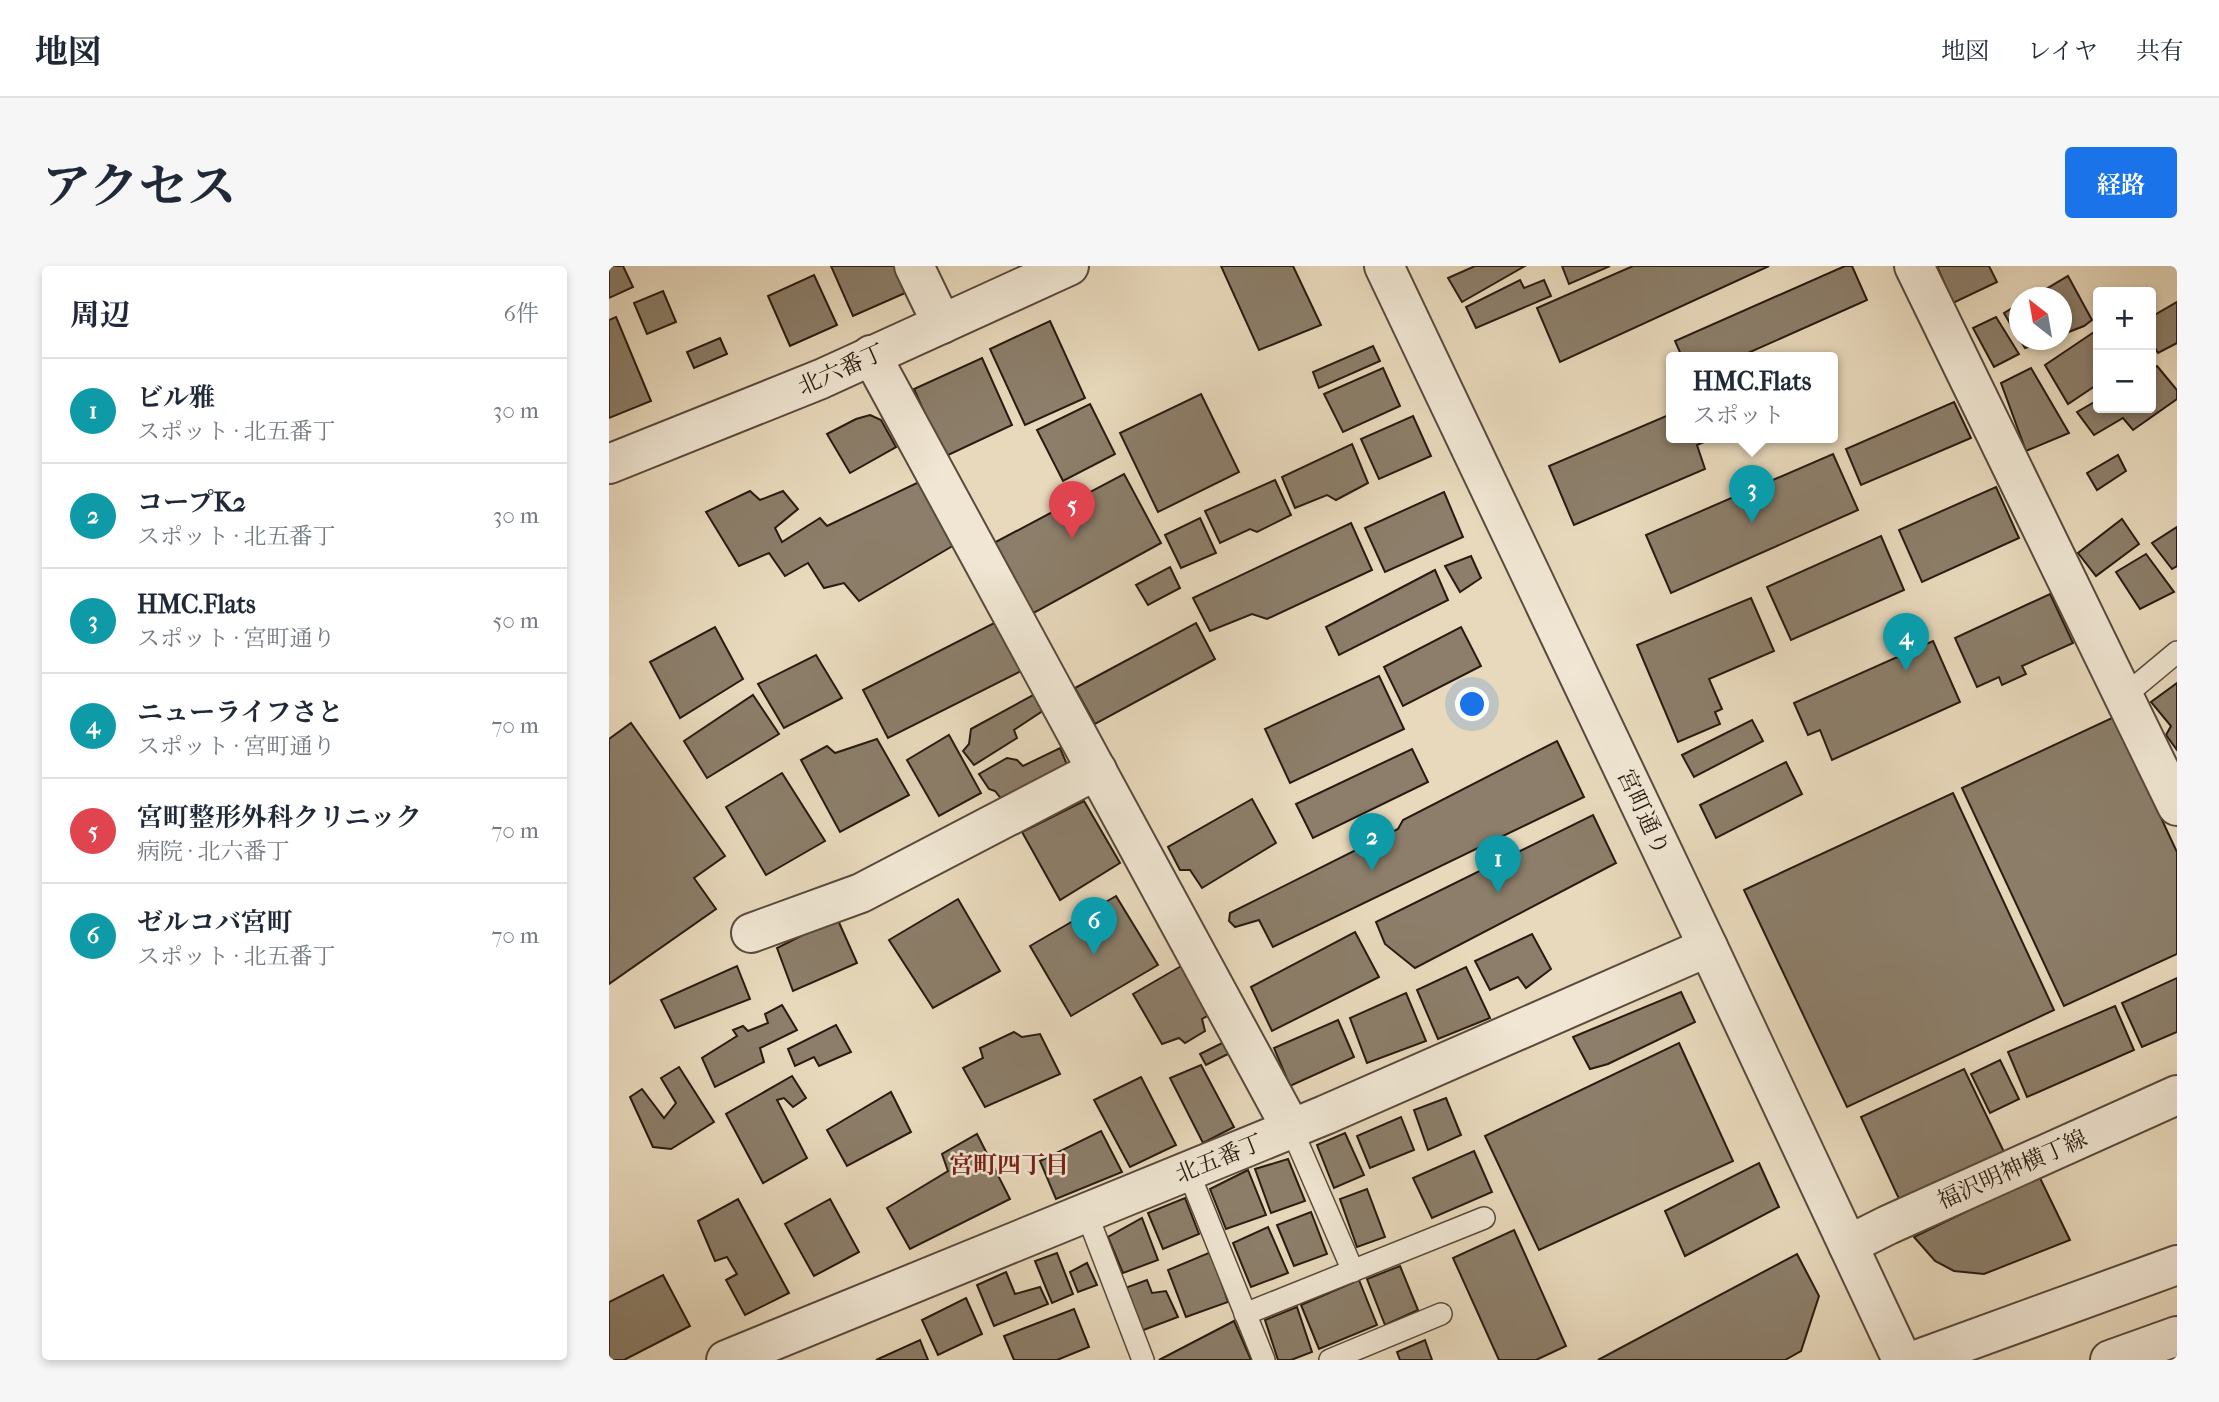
<!DOCTYPE html>
<html lang="ja">
<head>
<meta charset="utf-8">
<style>
	:root { --surface:#fff; --page:#f6f6f7; --text:#1f2937; --muted:#747a83; --line:#e0e1e3; --accent:#1a73e8 }
	body { margin:0; font-family:"IM FELL French Canon","Noto Serif JP",serif; background:var(--page); color:var(--text) }
	.controls { position:absolute; right:21px; top:21px; display:grid; overflow:hidden; border-radius:7px; box-shadow:0 4px 10px #0003 }
	.controls button { width:63px; height:63px; display:grid; place-items:center; padding:0; border:0; border-bottom:2px solid var(--line); background:var(--surface); color:var(--text); font:35px sans-serif }
	.compass { position:absolute; left:1400px; top:21px; width:63px; height:63px; border-radius:50%; background:var(--surface); box-shadow:0 4px 10px #0003; rotate:329deg }
	.you { position:absolute; left:864px; top:439px; width:24px; height:24px; margin:-18px; border:5px solid #fff; border-radius:50%; background:#1a73e8; box-shadow:0 0 0 10px #1a73e833 }
	.badge { display:grid; place-items:center; width:46px; height:46px; border-radius:50%; background:var(--accent); color:#fff; font-size:23px; font-weight:700 }
	.pin { position:absolute; translate:-50% -58px; filter:drop-shadow(0 2px 4px #0008) }
	.pin::after { content:''; position:absolute; top:37px; width:24px; height:21px; background:inherit; clip-path:polygon(0 0,100% 0,50% 100%) }
	.popup { position:absolute; left:1057px; top:86px; width:172px; height:91px; box-sizing:border-box; display:grid; place-content:center; border-radius:7px; background:var(--surface); filter:drop-shadow(0 2px 5px #0005); font-size:23px; white-space:nowrap; color:var(--muted) }
	.popup b { font-size:26px; color:var(--text) }
	.popup::after { content:''; position:absolute; left:50%; top:100%; margin-left:-14px; border:14px solid transparent; border-top-color:var(--surface) }
	.list { margin:0; padding:0; list-style:none }
	h2 { display:flex; justify-content:space-between; align-items:center; height:91px; margin:0; padding:0 28px; font-size:30px }
	h2 small { font-size:23px; font-weight:400; color:var(--muted) }
	.list li { display:grid; grid-template-columns:46px 1fr auto; gap:21px; align-items:center; box-sizing:border-box; height:105px; padding:0 28px; border-top:2px solid var(--line) }
	.list b { display:block; font-size:26px; white-space:nowrap }
	.list p { margin:0; font-size:23px; white-space:nowrap; color:var(--muted) }
	.list em { font-size:23px; font-style:normal; color:var(--muted) }
	.map { position:relative; flex:none; width:1568px; height:1094px; overflow:hidden; border-radius:7px }
	header { display:flex; align-items:center; gap:42px; box-sizing:border-box; height:98px; padding:0 35px; background:var(--surface); border-bottom:2px solid var(--line) }
	header strong { font-size:33px }
	nav { display:flex; gap:38px; margin-inline-start:auto; font-size:24px }
	.intro { display:flex; align-items:center; justify-content:space-between; box-sizing:border-box; height:168px; padding:0 42px }
	h1 { margin:0; font-size:49px }
	.button { padding:18px 32px; border-radius:7px; background:var(--accent); color:#fff; font-size:24px; font-weight:700 }
	main { display:flex; gap:42px; padding:0 42px }
	aside { flex:1; background:var(--surface); border-radius:7px; box-shadow:0 4px 10px #0003 }
	.map>svg:first-child { display:block }
</style>
</head>
<body>
<header>
<strong>地図</strong>
<nav><a>地図</a><a>レイヤ</a><a>共有</a></nav>
</header>
<div class="intro"><h1>アクセス</h1><a class="button">経路</a></div>
<main>
<aside>
<h2>周辺<small>6件</small></h2>
<ul class="list">
<li><span class="badge" style="background:#0f9aa8">1</span><div><b>ビル雅</b><p>スポット · 北五番丁</p></div><em>30 m</em></li>
<li><span class="badge" style="background:#0f9aa8">2</span><div><b>コープK2</b><p>スポット · 北五番丁</p></div><em>30 m</em></li>
<li><span class="badge" style="background:#0f9aa8">3</span><div><b>HMC.Flats</b><p>スポット · 宮町通り</p></div><em>50 m</em></li>
<li><span class="badge" style="background:#0f9aa8">4</span><div><b>ニューライフさと</b><p>スポット · 宮町通り</p></div><em>70 m</em></li>
<li><span class="badge" style="background:#e0444e">5</span><div><b>宮町整形外科クリニック</b><p>病院 · 北六番丁</p></div><em>70 m</em></li>
<li><span class="badge" style="background:#0f9aa8">6</span><div><b>ゼルコバ宮町</b><p>スポット · 北五番丁</p></div><em>70 m</em></li>
</ul>
</aside>
<div class="map">
<svg width="1568" height="1094" viewBox="0 0 1568 1094">
	<rect width="100%" height="100%" fill="#e8d9bc"/>
	<filter id="stains"><feTurbulence type="fractalNoise" baseFrequency=".00286" numOctaves="4"/><feColorMatrix values="0 0 0 0 .2 0 0 0 0 .09 0 0 0 0 .02 0 0 0 .5 -.17"/></filter>
	<radialGradient id="worn" r=".72"><stop offset=".6" stop-color="#630" stop-opacity="0"/><stop offset="1" stop-color="#630" stop-opacity=".3"/></radialGradient>
	<!-- building -->
	<g fill="#8c7e6a" stroke="#291b11" stroke-width="2">
		<path d="M0,0H14L24,21L0,32Z"/>
		<path d="M222,0H292L303,24L244,50Z"/>
		<path d="M612,0H684L712,59L650,84Z"/>
		<path d="M866,0H916L853,36L839,12Z"/>
		<path d="M953,0H1001L960,18Z"/>
		<path d="M1024,0H1160L951,96L928,42Z"/>
		<path d="M1236,0H1243L1258,34L1130,91H1073L1066,75Z"/>
		<path d="M1328,0H1380L1388,16L1344,37Z"/>
		<path d="M205,9L228,59L181,80L159,30Z"/>
		<path d="M1459,10L1483,54L1475,60L1452,69V32H1422Z"/>
		<path d="M911,14L915,22L935,14L942,30L867,62L857,41Z"/>
		<path d="M54,25L67,56L38,68L25,37Z"/>
		<path d="M1568,36V77L1549,87L1542,75V51Z"/>
		<path d="M1410,38V73L1395,47Z"/>
		<path d="M7,51L42,135L0,152V54Z"/>
		<path d="M1387,51L1410,88L1385,101L1364,62Z"/>
		<path d="M441,55L476,132L416,159L381,83Z"/>
		<path d="M1488,64L1489,118L1459,138L1436,99Z"/>
		<path d="M111,72L118,88L85,102L78,86Z"/>
		<path d="M1411,74H1442L1416,82Z"/>
		<path d="M764,80L771,95L710,122L704,106Z"/>
		<path d="M373,92L403,159L335,191L305,123Z"/>
		<path d="M1548,100L1568,124V133L1524,164L1514,152L1485,169L1468,146L1489,134V142H1542V103Z"/>
		<path d="M774,102L791,140L734,166L715,128Z"/>
		<path d="M1422,102L1460,167L1417,185L1392,117Z"/>
		<path d="M592,128L630,206L549,246L511,167Z"/>
		<path d="M1345,136L1362,172L1252,219L1237,183Z"/>
		<path d="M481,138L506,188L454,215L428,164Z"/>
		<path d="M1062,148V171H1106L1088,179L1096,203L965,259L940,200Z"/>
		<path d="M261,149L272,154L287,181L241,207L218,168L247,153Z"/>
		<path d="M804,150L822,190L770,213L752,173Z"/>
		<path d="M743,178L759,217L727,234L718,229L686,242L673,211Z"/>
		<path d="M1224,188L1249,244L1062,327L1037,269Z"/>
		<path d="M1509,189L1517,205L1488,224L1478,207Z"/>
		<path d="M515,208L552,277L421,349L383,278Z"/>
		<path d="M666,214L682,249L648,266L641,263L611,277L596,245Z"/>
		<path d="M312,215L347,278L250,335L235,317L215,322L199,297L176,310L160,287L130,300L97,246L141,225L151,234L174,225L189,243L166,262L173,276L211,252L218,260Z"/>
		<path d="M1387,221L1410,272L1313,316L1290,264Z"/>
		<path d="M835,226L854,271L776,306L756,262Z"/>
		<path d="M591,252L607,287L572,302L556,269Z"/>
		<path d="M1513,253L1530,278L1487,310L1469,287Z"/>
		<path d="M742,257L763,304L658,353L643,348L601,365L584,332Z"/>
		<path d="M1568,261V300L1563,303L1543,277Z"/>
		<path d="M1272,270L1295,324L1182,374L1158,321Z"/>
		<path d="M1537,288L1565,326L1531,343L1507,306Z"/>
		<path d="M862,290L872,312L851,326L836,300Z"/>
		<path d="M561,301L571,322L539,339L527,319Z"/>
		<path d="M826,304L839,334L730,389L717,361Z"/>
		<path d="M1441,328L1464,377L1413,400L1417,408L1393,419L1390,411L1368,421L1346,372Z"/>
		<path d="M1142,332L1165,385L1100,413L1113,443L1106,446L1111,458L1069,476L1028,379Z"/>
		<path d="M389,355L414,404L279,472L254,424Z"/>
		<path d="M587,357L606,393L486,458L466,422Z"/>
		<path d="M106,361L134,413L71,452L41,396Z"/>
		<path d="M852,361L872,400L794,440L775,401Z"/>
		<path d="M1324,375L1351,436L1223,494L1211,464L1199,469L1185,437Z"/>
		<path d="M207,389L233,432L175,462L149,418Z"/>
		<path d="M770,410L795,463L681,517L656,463Z"/>
		<path d="M1568,417V484L1557,469L1562,460L1542,436Z"/>
		<path d="M428,427L435,444L405,464L408,472L365,499L354,485L360,478L362,463Z"/>
		<path d="M144,429L170,468L98,512L75,475Z"/>
		<path d="M1505,451L1568,586V688L1455,740L1353,522Z"/>
		<path d="M1143,454L1154,475L1085,511L1073,489Z"/>
		<path d="M22,457L116,590L85,612L107,643L0,718V473Z"/>
		<path d="M340,469L372,527L330,550L298,494Z"/>
		<path d="M268,473L300,529L231,566L192,494L218,480L226,487Z"/>
		<path d="M948,475L975,531L664,681L650,654L626,661L620,655L621,647L789,563L794,554Z"/>
		<path d="M451,482L459,501L394,535L386,525L380,523L370,508L398,492L408,494L414,500Z"/>
		<path d="M803,483L819,516L704,572L687,538Z"/>
		<path d="M1177,496L1193,528L1107,572L1091,539Z"/>
		<path d="M173,507L216,575L157,609L117,541Z"/>
		<path d="M1344,527L1445,744L1238,841L1135,624Z"/>
		<path d="M643,533L667,577L593,622L581,604H571L559,581Z"/>
		<path d="M475,535L511,597L451,634L413,566Z"/>
		<path d="M984,549L1007,597L806,702L776,678L767,656Z"/>
		<path d="M507,630L549,699L462,750L421,680Z"/>
		<path d="M349,633L391,705L324,742L280,674Z"/>
		<path d="M228,652L248,697L184,725L168,682Z"/>
		<path d="M746,666L770,711L663,765L642,721Z"/>
		<path d="M923,668L942,703L917,722L909,711L881,724L866,695Z"/>
		<path d="M574,699L602,748L593,753L596,765L576,777L570,772L553,778L524,728Z"/>
		<path d="M128,700L141,733L66,762L52,734Z"/>
		<path d="M857,701L881,752L829,773L808,724Z"/>
		<path d="M1568,712V766L1533,781L1513,737Z"/>
		<path d="M1072,726L1086,756L999,798L981,803L964,771Z"/>
		<path d="M797,727L817,775L758,797L741,752Z"/>
		<path d="M173,739L188,764L151,782L155,796L106,821L93,792L128,770L124,764L134,760L139,765L159,757L156,748Z"/>
		<path d="M1506,740L1525,784L1418,831L1399,786Z"/>
		<path d="M729,754L745,791L681,820L665,782Z"/>
		<path d="M227,759L242,786L210,800L205,791L186,800L179,783Z"/>
		<path d="M405,766L413,771L431,768L451,808L376,841L354,802L374,792L371,782Z"/>
		<path d="M621,773L627,784L597,799L591,788Z"/>
		<path d="M1070,777L1124,895L930,984L876,870Z"/>
		<path d="M1391,794L1410,833L1381,847L1362,808Z"/>
		<path d="M592,799L625,861L594,877L561,812Z"/>
		<path d="M70,801L105,856L62,883L44,881L21,831L33,823L55,852L67,837L52,812Z"/>
		<path d="M1355,803L1395,886L1291,935L1252,851Z"/>
		<path d="M183,810L197,832L184,841L175,832L168,834L198,892L154,917L117,848Z"/>
		<path d="M532,811L567,879L521,901L485,834Z"/>
		<path d="M282,826L302,866L238,900L218,864Z"/>
		<path d="M837,832L852,869L819,884L805,844Z"/>
		<path d="M792,851L805,884L761,902L748,870Z"/>
		<path d="M492,865L513,906L447,933L431,895Z"/>
		<path d="M736,867L755,909L725,922L708,879Z"/>
		<path d="M368,868L401,933L301,983L278,942L339,905L333,888Z"/>
		<path d="M865,885L883,926L823,952L804,912Z"/>
		<path d="M679,893L696,935L662,947L646,903Z"/>
		<path d="M1150,897L1170,941L1076,990L1056,945Z"/>
		<path d="M639,904L657,949L617,963L601,923Z"/>
		<path d="M1430,910L1461,974L1375,1008L1345,1005L1326,995L1305,971Z"/>
		<path d="M758,923L776,971L748,981L731,933Z"/>
		<path d="M576,932L590,968L554,983L539,947Z"/>
		<path d="M129,933L180,1027L136,1049L117,1014L128,1008L118,991L106,995L89,955Z"/>
		<path d="M221,933L250,986L205,1010L176,958Z"/>
		<path d="M702,946L718,988L685,1000L668,959Z"/>
		<path d="M533,952L549,994L514,1007L499,971Z"/>
		<path d="M659,961L679,1007L642,1021L624,977Z"/>
		<path d="M905,964L957,1080L927,1094H890L844,992Z"/>
		<path d="M602,986L619,1036L577,1051L559,1004Z"/>
		<path d="M448,987L464,1028L443,1037L426,995Z"/>
		<path d="M1188,988L1210,1030L1192,1085L1176,1094H989Z"/>
		<path d="M478,997L488,1019L469,1026L461,1006Z"/>
		<path d="M791,1000L809,1044L776,1059L758,1013Z"/>
		<path d="M397,1006L406,1028L431,1021L439,1038L385,1060L368,1019Z"/>
		<path d="M54,1009L81,1060L15,1094H2L0,1091V1036Z"/>
		<path d="M538,1014L543,1027L557,1025L569,1051L532,1065L516,1022Z"/>
		<path d="M750,1014L768,1059L710,1083L692,1039Z"/>
		<path d="M357,1032L373,1068L329,1089L313,1054Z"/>
		<path d="M688,1041L703,1086L682,1094H669L656,1054Z"/>
		<path d="M465,1043L480,1081L448,1094H405L395,1070Z"/>
		<path d="M625,1055L642,1094H550Z"/>
		<path d="M311,1074L319,1094H267Z"/>
		<path d="M816,1074L823,1094H791L788,1086Z"/>
	</g>
	<g fill="none" stroke-linecap="round" stroke-linejoin="round">
		<!-- service casing -->
		<g stroke="#594a3c" stroke-width="24">
			<g id="service">
				<path d="M1514,431L1568,386"/>
				<path d="M682,862L744,1005"/>
				<path d="M579,905L655,1094"/>
				<path d="M477,946L534,1094"/>
				<path d="M636,1048L875,952"/>
				<path d="M721,1094L832,1048"/>
			</g>
		</g>
		<!-- minor casing -->
		<g stroke="#594a3c" stroke-width="42">
			<g id="minor">
				<path d="M305,0L333,58"/>
				<path d="M1305,0L1568,540"/>
				<path d="M262,89L682,862"/>
				<path d="M142,667L252,627L488,504"/>
				<path d="M1239,979L1279,959L1568,829"/>
				<path d="M117,1094L716,849L1099,681"/>
			</g>
		</g>
		<!-- tertiary casing -->
		<g stroke="#594a3c" stroke-width="42">
			<g id="tertiary">
				<path d="M775,0L1099,681L1293,1094"/>
				<path d="M0,198L212,113L460,0"/>
				<path d="M1307,1094L1568,999"/>
				<path d="M1501,1094L1568,1070"/>
			</g>
		</g>
		<!-- service -->
		<use href="#service" stroke="#f0e6d3" stroke-width="21"/>
		<!-- minor -->
		<use href="#minor" stroke="#f0e6d3" stroke-width="38"/>
		<!-- tertiary -->
		<use href="#tertiary" stroke="#f0e6d3" stroke-width="38"/>
	</g>
	<g text-anchor="middle" stroke-width="5" stroke-linejoin="round" paint-order="stroke">
		<!-- street labels -->
		<g font-size="23" fill="#291b11" stroke="#f0e6d3">
			<text transform="translate(232 103) rotate(-24)" y="8">北六番丁</text>
			<text transform="translate(1035 546) rotate(65)" y="8">宮町通り</text>
			<text transform="translate(610 892) rotate(-22)" y="8">北五番丁</text>
			<text transform="translate(1403 903) rotate(-24)" y="8">福沢明神横丁線</text>
		</g>
		<!-- neighbourhood labels -->
		<g font-size="24" font-weight="bold" fill="#7a1f14" stroke="#f0e6d3">
			<text x="400" y="907">宮町四丁目</text>
		</g>
	</g>
	<rect width="100%" height="100%" filter="url(#stains)"/>
	<rect width="100%" height="100%" fill="url(#worn)"/>
</svg>
<div class="controls">
<button>+</button>
<button>−</button>
</div>
<svg class="compass" viewBox="-18 -18 36 36"><path d="M0-13l5 13h-10z" fill="#e53935"/><path d="M0 13l5-13h-10z" fill="#747a83"/></svg>
<div class="you"></div>
<div class="pin badge" style="left:889px;top:627px;background:#0f9aa8">1</div>
<div class="pin badge" style="left:763px;top:605px;background:#0f9aa8">2</div>
<div class="pin badge" style="left:1143px;top:257px;background:#0f9aa8">3</div>
<div class="popup"><b>HMC.Flats</b>スポット</div>
<div class="pin badge" style="left:1297px;top:405px;background:#0f9aa8">4</div>
<div class="pin badge" style="left:463px;top:273px;background:#e0444e">5</div>
<div class="pin badge" style="left:485px;top:689px;background:#0f9aa8">6</div>
</div>
</main>
</body>
</html>
